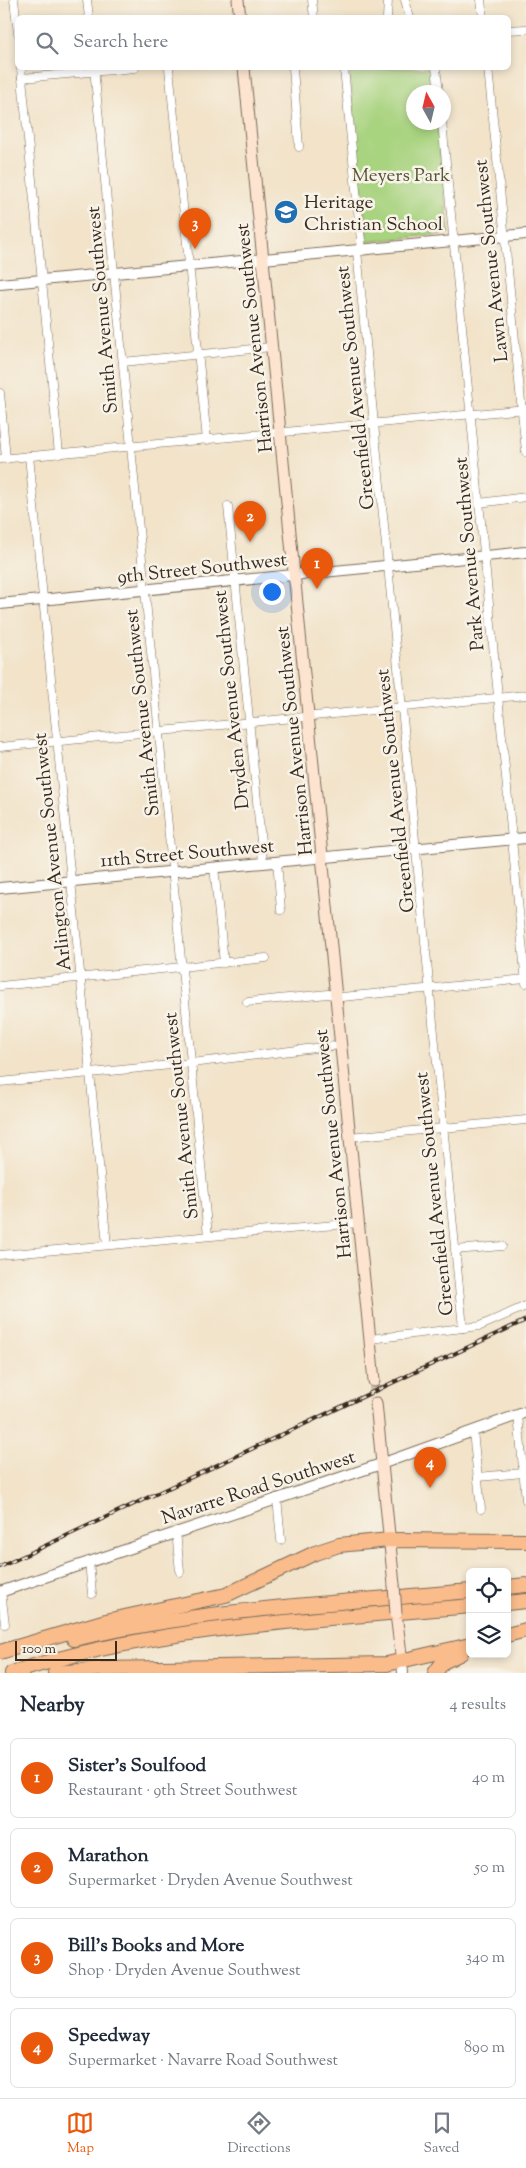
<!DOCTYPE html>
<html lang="en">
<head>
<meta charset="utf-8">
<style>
	:root { --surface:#fff; --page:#f6f6f7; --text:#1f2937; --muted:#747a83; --line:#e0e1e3; --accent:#ea580c }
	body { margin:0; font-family:"Sorts Mill Goudy",serif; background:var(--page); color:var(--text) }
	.controls { position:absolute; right:15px; bottom:15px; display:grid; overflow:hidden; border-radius:8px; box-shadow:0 2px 8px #0003 }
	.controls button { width:45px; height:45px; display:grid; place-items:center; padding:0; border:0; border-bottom:1px solid var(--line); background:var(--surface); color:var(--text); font:25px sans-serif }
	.compass { position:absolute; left:406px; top:85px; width:45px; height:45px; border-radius:50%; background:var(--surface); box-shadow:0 2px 8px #0003; rotate:352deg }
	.scale { position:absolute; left:15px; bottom:12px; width:102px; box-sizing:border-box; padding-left:5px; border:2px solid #3b2a1e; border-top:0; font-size:14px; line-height:18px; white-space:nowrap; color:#3b2a1e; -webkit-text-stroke:4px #f7f3e8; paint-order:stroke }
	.you { position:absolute; left:271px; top:591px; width:18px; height:18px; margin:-12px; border:4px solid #fff; border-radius:50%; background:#1a73e8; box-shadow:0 0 0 8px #1a73e833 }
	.badge { display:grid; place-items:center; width:32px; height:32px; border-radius:50%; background:var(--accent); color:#fff; font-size:16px; font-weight:700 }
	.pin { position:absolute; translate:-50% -41px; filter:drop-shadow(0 1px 2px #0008) }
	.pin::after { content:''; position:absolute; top:26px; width:18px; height:15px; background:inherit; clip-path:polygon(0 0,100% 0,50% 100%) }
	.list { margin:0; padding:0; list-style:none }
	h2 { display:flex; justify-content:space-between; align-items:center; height:65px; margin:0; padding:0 20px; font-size:21px }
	h2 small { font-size:16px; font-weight:400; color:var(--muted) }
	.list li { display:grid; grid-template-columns:32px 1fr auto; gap:15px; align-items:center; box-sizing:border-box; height:80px; margin:0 10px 10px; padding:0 10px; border:1px solid var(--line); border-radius:8px }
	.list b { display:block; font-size:19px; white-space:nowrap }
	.list p { margin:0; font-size:16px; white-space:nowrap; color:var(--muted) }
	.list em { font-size:16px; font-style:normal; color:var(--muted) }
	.icon { flex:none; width:28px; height:28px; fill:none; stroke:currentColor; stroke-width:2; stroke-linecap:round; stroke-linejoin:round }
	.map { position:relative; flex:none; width:526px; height:1673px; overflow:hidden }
	.search { position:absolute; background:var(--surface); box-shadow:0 2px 8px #0003; left:15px; right:15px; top:15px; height:55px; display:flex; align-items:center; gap:12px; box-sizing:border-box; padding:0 18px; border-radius:8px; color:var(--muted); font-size:19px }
	.sheet { height:425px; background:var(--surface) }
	nav { display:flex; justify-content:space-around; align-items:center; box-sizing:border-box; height:70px; border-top:1px solid var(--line); background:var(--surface); font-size:14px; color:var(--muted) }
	nav a { display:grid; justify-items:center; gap:2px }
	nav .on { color:var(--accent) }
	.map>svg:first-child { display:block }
</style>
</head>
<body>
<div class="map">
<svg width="526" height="1673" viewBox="0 0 526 1673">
	<rect width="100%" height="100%" fill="#f7f3e8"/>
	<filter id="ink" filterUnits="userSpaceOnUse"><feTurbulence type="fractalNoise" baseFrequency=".02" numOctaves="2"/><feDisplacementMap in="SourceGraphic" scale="10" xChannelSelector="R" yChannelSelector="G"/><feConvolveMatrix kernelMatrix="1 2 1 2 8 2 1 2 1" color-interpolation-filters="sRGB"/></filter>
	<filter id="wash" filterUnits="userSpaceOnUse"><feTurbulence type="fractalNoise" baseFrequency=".0096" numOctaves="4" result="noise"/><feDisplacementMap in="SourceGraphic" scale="20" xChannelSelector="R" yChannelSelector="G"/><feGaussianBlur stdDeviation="1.12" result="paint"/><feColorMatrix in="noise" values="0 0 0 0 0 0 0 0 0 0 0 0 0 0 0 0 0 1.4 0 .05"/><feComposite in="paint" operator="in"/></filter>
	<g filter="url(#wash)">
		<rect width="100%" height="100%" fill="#f2e3c9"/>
		<!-- green -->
		<path fill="#a8d37f" stroke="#727e4e" d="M349,68H431L434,92H414V122L437,123L449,233L367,242Z"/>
	</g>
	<g filter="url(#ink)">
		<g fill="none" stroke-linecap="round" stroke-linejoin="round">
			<!-- secondary-tunnel -->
			<path stroke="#cdbea7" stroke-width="11" stroke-dasharray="11 5.5" stroke-linecap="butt" d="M374,1381L376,1403"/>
			<!-- minor casing -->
			<g stroke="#7b6b5a" stroke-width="9">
				<g id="minor">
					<path d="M14,0L18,33"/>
					<path d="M87,0L89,18"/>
					<path d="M312,0L314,18"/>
					<path d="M405,0L410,18"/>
					<path d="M481,0L483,18"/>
					<path d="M387,18L388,0"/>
					<path d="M508,30L526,29"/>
					<path d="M21,68L59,454"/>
					<path d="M94,68L208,1236"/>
					<path d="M169,68L207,440"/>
					<path d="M293,68L299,147"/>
					<path d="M344,68L362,251"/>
					<path d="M436,68L439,92"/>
					<path d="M488,68L526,452"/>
					<path d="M22,78L135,68"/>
					<path d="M442,122L526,983"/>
					<path d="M357,251L463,1328"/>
					<path d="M123,362L271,347"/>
					<path d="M0,393L6,459"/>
					<path d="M29,456L107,1245"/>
					<path d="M0,459L526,409"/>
					<path d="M479,503L526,497"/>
					<path d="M228,506L263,862"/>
					<path d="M0,747L526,695"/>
					<path d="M277,861L281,910"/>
					<path d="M214,867L224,963"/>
					<path d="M0,986L266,958"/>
					<path d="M247,1002L328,994L342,997L526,979"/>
					<path d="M0,1082L191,1063L340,1045"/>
					<path d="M349,1137L526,1120"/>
					<path d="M455,1250L502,1246"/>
					<path d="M0,1255L358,1223"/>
					<path d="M370,1339L480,1326L526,1306"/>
					<path d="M518,1415L526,1500"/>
					<path d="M473,1431L481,1509"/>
					<path d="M478,1477L523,1473"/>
					<path d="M277,1498L281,1540"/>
					<path d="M176,1531L180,1572"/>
					<path d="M89,1561L92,1594"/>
					<path d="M1,1591L5,1624"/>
				</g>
			</g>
			<!-- tertiary casing -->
			<g stroke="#7b6b5a" stroke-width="12">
				<g id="tertiary">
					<path d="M0,284L526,234"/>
					<path d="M0,604L526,552"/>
					<path d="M0,888L526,838"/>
					<path d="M0,1592L381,1464L526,1412"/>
					<path d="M402,1662L403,1673"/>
				</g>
			</g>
			<!-- secondary casing -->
			<g stroke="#7b6b5a" stroke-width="13">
				<g id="secondary">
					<path d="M238,0L240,18"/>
					<path d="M244,68L374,1381"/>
					<path d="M376,1403L394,1585"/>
					<path d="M396,1614L402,1662"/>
				</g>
			</g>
			<!-- motorway casing -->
			<g stroke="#7b6b5a" stroke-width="16">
				<g id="motorway">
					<path d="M507,1587L526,1585"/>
					<path d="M507,1603L526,1601"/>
					<path d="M507,1635L526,1630"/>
					<path d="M74,1639C202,1609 339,1603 470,1591"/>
					<path d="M0,1652L106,1621L226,1595L315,1553L339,1545L389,1540L526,1541"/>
					<path d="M12,1673C155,1625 320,1620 470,1606"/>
					<path d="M55,1673L102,1669L387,1664L470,1645"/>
					<path d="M435,1673L443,1662L461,1653"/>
				</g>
			</g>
			<!-- minor -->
			<use href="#minor" stroke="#fff" stroke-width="8"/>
			<!-- tertiary -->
			<use href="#tertiary" stroke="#fff" stroke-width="10"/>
			<!-- secondary -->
			<use href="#secondary" stroke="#fde4d1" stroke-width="11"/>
			<!-- motorway -->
			<use href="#motorway" stroke="#fabc8b" stroke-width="14"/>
			<!-- rail casing -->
			<g stroke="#3b2a1e" stroke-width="4">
				<path id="rail" d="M0,1567L526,1320"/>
			</g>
			<!-- rail -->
			<use href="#rail" stroke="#f7f3e8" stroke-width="2" stroke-dasharray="5.5" stroke-linecap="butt"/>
			<!-- secondary-bridge casing -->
			<g stroke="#7b6b5a" stroke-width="13" stroke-linecap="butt">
				<path id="secondary-bridge" d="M394,1585L396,1614"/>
			</g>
			<!-- secondary-bridge -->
			<use href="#secondary-bridge" stroke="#fde4d1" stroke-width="11"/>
		</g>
	</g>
	<!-- icons -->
	<defs>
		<g id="school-disc" transform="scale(1.25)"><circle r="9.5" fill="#1f6fb2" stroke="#f7f3e8"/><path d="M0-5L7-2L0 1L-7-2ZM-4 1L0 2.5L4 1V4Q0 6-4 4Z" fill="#fff"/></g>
	</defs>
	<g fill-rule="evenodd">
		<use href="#school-disc" x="286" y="212"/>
	</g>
	<g text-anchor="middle" stroke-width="5" stroke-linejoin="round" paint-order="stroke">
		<!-- park labels -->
		<g font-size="19" fill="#565436" stroke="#f7f3e8">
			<text x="401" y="181">Meyers Park</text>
		</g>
		<!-- poi labels -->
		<g font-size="19" fill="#3b2a1e" stroke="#f7f3e8" text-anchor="start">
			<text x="304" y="208">Heritage<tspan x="304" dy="22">Christian School</tspan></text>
		</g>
		<!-- street labels -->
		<g font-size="19" fill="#3b2a1e" stroke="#f7f3e8">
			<text transform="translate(490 261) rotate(-96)" y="7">Lawn Avenue Southwest</text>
			<text transform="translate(101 310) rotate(-95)" y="7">Smith Avenue Southwest</text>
			<text transform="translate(253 338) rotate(-96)" y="7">Harrison Avenue Southwest</text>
			<text transform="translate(354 388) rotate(-96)" y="7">Greenfield Avenue Southwest</text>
			<text transform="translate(468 554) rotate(-95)" y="7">Park Avenue Southwest</text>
			<text transform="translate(202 567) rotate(-6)" y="7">9th Street Southwest</text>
			<text transform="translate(230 700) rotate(-96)" y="7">Dryden Avenue Southwest</text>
			<text transform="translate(141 713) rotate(-96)" y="7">Smith Avenue Southwest</text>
			<text transform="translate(293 741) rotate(-96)" y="7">Harrison Avenue Southwest</text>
			<text transform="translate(394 791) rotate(-96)" y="7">Greenfield Avenue Southwest</text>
			<text transform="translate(51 852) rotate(-96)" y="7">Arlington Avenue Southwest</text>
			<text transform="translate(187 852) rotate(-5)" y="7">11th Street Southwest</text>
			<text transform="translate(180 1116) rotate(-96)" y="7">Smith Avenue Southwest</text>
			<text transform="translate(332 1144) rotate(-96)" y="7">Harrison Avenue Southwest</text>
			<text transform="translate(433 1194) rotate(-96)" y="7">Greenfield Avenue Southwest</text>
			<text transform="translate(258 1486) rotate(-18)" y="7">Navarre Road Southwest</text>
		</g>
	</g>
</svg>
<div class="controls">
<button><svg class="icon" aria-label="locate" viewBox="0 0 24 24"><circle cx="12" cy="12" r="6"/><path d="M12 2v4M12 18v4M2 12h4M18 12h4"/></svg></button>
<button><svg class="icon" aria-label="layers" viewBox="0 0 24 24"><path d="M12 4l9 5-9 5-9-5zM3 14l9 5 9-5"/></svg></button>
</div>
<svg class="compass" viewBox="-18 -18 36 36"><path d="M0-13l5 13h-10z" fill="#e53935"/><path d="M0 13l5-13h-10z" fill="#747a83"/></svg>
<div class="scale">100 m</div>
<div class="you"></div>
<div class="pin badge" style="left:317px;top:589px">1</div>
<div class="pin badge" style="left:250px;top:542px">2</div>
<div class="pin badge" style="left:195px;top:249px">3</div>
<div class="pin badge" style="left:430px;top:1488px">4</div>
<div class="search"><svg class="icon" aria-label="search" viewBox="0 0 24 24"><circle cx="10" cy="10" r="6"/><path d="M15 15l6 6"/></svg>Search here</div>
</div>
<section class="sheet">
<h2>Nearby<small>4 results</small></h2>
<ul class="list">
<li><span class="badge">1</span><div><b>Sister's Soulfood</b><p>Restaurant · 9th Street Southwest</p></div><em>40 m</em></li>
<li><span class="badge">2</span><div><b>Marathon</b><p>Supermarket · Dryden Avenue Southwest</p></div><em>50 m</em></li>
<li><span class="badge">3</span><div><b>Bill's Books and More</b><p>Shop · Dryden Avenue Southwest</p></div><em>340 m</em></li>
<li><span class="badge">4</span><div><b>Speedway</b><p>Supermarket · Navarre Road Southwest</p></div><em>890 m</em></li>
</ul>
</section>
<nav>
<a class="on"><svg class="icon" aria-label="map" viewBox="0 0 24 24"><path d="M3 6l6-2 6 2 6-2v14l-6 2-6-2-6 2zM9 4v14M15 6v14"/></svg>Map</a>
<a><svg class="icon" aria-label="directions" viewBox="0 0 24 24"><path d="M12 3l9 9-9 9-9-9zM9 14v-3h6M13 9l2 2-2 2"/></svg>Directions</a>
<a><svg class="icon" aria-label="saved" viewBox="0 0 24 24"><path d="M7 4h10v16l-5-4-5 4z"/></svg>Saved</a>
</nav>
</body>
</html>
